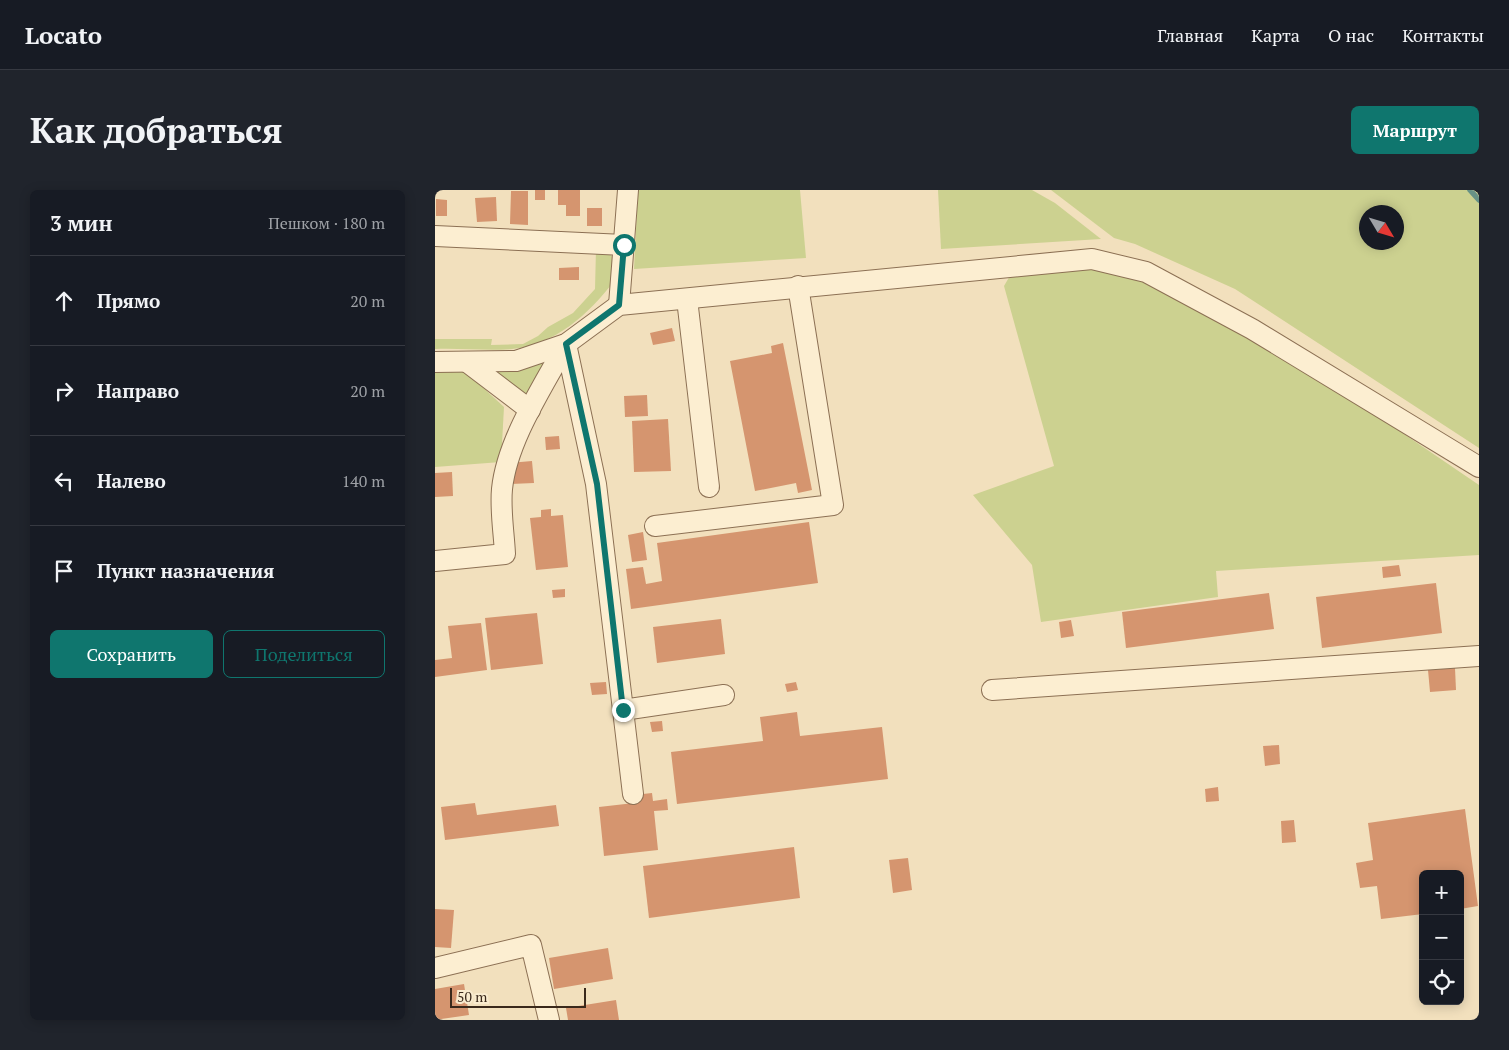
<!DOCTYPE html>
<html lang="ru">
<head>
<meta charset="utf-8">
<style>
	:root { --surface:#171b24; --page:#20242c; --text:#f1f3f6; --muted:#9ea1a6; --line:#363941; --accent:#0f766e }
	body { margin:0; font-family:"PT Serif",serif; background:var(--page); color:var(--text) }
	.controls { position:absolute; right:15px; bottom:15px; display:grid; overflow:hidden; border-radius:8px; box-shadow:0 2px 12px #0003 }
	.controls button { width:45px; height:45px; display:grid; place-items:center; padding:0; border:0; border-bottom:1px solid var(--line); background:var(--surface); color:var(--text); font:25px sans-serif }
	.compass { position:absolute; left:924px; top:15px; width:45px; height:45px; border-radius:50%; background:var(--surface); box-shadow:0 2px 12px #0003; rotate:128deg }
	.scale { position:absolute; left:15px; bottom:12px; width:136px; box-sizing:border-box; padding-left:5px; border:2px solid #3a291b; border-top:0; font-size:14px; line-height:18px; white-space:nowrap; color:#3a291b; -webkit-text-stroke:4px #f9ebce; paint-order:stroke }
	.stop { position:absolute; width:15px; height:15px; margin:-11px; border:4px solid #0f766e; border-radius:50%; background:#fff }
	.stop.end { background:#0f766e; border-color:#fff; box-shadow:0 1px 5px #0008 }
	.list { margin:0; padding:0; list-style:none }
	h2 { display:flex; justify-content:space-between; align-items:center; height:65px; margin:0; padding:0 20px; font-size:21px }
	h2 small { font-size:16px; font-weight:400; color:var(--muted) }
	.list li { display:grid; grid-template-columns:32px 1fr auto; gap:15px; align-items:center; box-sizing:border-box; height:90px; padding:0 20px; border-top:1px solid var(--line) }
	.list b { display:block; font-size:19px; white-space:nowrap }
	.list em { font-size:16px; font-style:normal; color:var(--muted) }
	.actions { display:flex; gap:10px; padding:15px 20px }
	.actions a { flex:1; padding:11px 0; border:1px solid var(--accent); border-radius:8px; text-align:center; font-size:18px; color:var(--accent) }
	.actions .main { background:var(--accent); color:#fff }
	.icon { flex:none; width:28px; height:28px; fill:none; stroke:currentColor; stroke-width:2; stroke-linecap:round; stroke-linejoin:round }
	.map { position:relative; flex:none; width:1044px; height:830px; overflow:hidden; border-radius:8px }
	header { display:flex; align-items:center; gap:30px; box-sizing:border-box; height:70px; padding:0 25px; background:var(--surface); border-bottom:1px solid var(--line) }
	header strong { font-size:24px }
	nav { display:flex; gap:28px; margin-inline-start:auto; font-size:18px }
	.intro { display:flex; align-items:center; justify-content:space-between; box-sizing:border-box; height:120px; padding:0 30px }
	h1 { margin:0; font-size:35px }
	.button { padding:12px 22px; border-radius:8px; background:var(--accent); color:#fff; font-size:18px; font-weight:700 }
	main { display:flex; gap:30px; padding:0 30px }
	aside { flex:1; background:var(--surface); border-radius:8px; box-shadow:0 2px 12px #0003 }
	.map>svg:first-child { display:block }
</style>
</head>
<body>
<header>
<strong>Locato</strong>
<nav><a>Главная</a><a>Карта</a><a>О нас</a><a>Контакты</a></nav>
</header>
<div class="intro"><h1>Как добраться</h1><a class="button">Маршрут</a></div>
<main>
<aside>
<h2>3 мин<small>Пешком · 180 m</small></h2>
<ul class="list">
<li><svg class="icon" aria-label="ahead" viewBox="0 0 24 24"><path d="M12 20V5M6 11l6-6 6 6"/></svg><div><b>Прямо</b></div><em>20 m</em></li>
<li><svg class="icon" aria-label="right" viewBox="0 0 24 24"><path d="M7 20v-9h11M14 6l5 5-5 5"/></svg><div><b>Направо</b></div><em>20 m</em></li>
<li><svg class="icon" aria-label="left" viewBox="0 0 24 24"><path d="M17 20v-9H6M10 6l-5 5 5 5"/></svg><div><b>Налево</b></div><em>140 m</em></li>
<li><svg class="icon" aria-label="arrive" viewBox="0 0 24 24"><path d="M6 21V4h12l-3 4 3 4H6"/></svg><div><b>Пункт назначения</b></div></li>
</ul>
<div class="actions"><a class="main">Сохранить</a><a>Поделиться</a></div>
</aside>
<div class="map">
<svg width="1044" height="830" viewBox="0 0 1044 830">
	<rect width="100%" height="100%" fill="#f2e0bd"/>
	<!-- green -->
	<g fill="#ccd190" fill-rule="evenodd">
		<path d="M203,0H365L371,68L199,79Z"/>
		<path d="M503,0H597L620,13L666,49L506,59Z"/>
		<path d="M616,0H1044V258L800,99L700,54L679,48ZM932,22H962V52H932Z"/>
		<path d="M161,59L172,62L178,67L179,91C154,124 120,155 77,159C52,161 25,158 0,159V149H57L56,155L88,154L103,146L113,137L138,123L160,99Z"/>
		<path d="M640,75L711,86L922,212L1044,295V365L781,381L783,407L606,432L597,375L538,305L619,276L569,96L576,84Z"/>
		<path d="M112,172L92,204L88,205L50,179Z"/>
		<path d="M29,180L69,217L66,272L0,277V181Z"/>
	</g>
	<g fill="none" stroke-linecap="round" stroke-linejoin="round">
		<!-- stream -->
		<path stroke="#689286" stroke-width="5.5" d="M1035,0L1044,10"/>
	</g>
	<!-- building -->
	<g fill="#d5956f">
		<rect x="100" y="0" width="10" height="10"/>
		<path d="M123,0H145V26H131V15H123Z"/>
		<path d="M76,1H93V35L75,34Z"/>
		<path d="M61,7L62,31L42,32L40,8Z"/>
		<path d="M1,9L12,10V26H1Z"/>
		<rect x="152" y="18" width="15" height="18"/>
		<path d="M144,77V90H124V78Z"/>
		<path d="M237,138L240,151L218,155L215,143Z"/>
		<path d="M348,153L377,300L363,303L361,293L320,301L295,171L337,163L336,156Z"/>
		<path d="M212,205L213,226L190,227L189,206Z"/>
		<path d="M233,229L236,281L199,282L197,231Z"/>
		<path d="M124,246L125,259L111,260L110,247Z"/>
		<path d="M97,271L99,293L76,294L74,273Z"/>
		<path d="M17,282L18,306L0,307V283Z"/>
		<path d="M116,319V326L128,325L133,377L101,380L95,328L106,327V320Z"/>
		<path d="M374,332L383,393L196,419L191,379L208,377L211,394L227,391L222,353Z"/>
		<path d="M208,342L212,370L197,372L193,345Z"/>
		<path d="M964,375L966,386L948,388L947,377Z"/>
		<path d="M1001,393L1007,443L887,458L881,407Z"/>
		<path d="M130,399V407L118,408L117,400Z"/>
		<path d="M834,403L839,439L691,458L687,422Z"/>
		<path d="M102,423L108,474L56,480L50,428Z"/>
		<path d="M286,429L290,464L222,473L218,437Z"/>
		<path d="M636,430L639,446L626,448L624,432Z"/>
		<path d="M46,433L52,480L0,487V470L17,468L13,436Z"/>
		<path d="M1020,478L1021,500L995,502L993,480Z"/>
		<path d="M171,492L172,504L157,505L155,493Z"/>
		<path d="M361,492L363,500L352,502L350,494Z"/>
		<path d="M362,522L365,546L447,537L453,589L242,614L236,562L328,551L325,527Z"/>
		<path d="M227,531L228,541L217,542L215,532Z"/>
		<path d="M844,555L845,574L830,576L828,556Z"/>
		<path d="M783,597L784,611L771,612L770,599Z"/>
		<path d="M217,603L218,611L232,609L233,620L219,621L223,660L169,666L164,617L199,613V605Z"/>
		<path d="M40,613L42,625L121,615L124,636L10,650L6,617Z"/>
		<path d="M1030,619L1043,716L1025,719V684H988V724L946,729L942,696L925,698L921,673L938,670L933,633Z"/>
		<path d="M859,630L861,652L847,653L846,631Z"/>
		<path d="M359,657L365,708L214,728L208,676Z"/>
		<path d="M473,668L477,700L458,703L454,670Z"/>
		<path d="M0,719L19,720L16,758L0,757Z"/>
		<path d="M173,758L178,789L119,799L114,768Z"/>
		<path d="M29,794L34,825L0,830V799Z"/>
		<path d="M181,810L184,830H133L131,818Z"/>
	</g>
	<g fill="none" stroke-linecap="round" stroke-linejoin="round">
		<!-- minor casing -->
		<g stroke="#8c7054" stroke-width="22">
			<g id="minor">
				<path d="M0,46L189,55"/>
				<path d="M252,109L274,297"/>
				<path d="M184,115L193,0"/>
				<path d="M0,172L81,171L131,154L184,115L657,69L711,82L817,139L1044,277"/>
				<path d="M32,172L95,220"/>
				<path d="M220,336L398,315L363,96"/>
				<path d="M0,371L70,364C69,343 65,320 67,299C72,250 108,197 131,154L161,294L188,520L289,505"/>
				<path d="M557,500L1044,466"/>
				<path d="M188,520L198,604"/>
				<path d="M0,778L96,755L114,830"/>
			</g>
		</g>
		<!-- minor -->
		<use href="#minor" stroke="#fceed1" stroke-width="20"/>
	</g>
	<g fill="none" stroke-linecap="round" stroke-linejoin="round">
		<!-- route -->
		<path stroke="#0f766e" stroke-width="6" d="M188,520L162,294L131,154L184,115L189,55"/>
	</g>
</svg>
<div class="controls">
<button>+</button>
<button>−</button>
<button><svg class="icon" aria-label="locate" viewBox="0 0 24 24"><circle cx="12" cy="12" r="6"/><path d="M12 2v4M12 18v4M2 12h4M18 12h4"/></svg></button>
</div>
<svg class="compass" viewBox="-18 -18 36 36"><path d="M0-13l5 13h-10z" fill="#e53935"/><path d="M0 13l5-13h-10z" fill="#9ea1a6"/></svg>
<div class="scale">50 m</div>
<div class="stop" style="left:189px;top:55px"></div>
<div class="stop end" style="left:188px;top:520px"></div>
</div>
</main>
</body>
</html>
